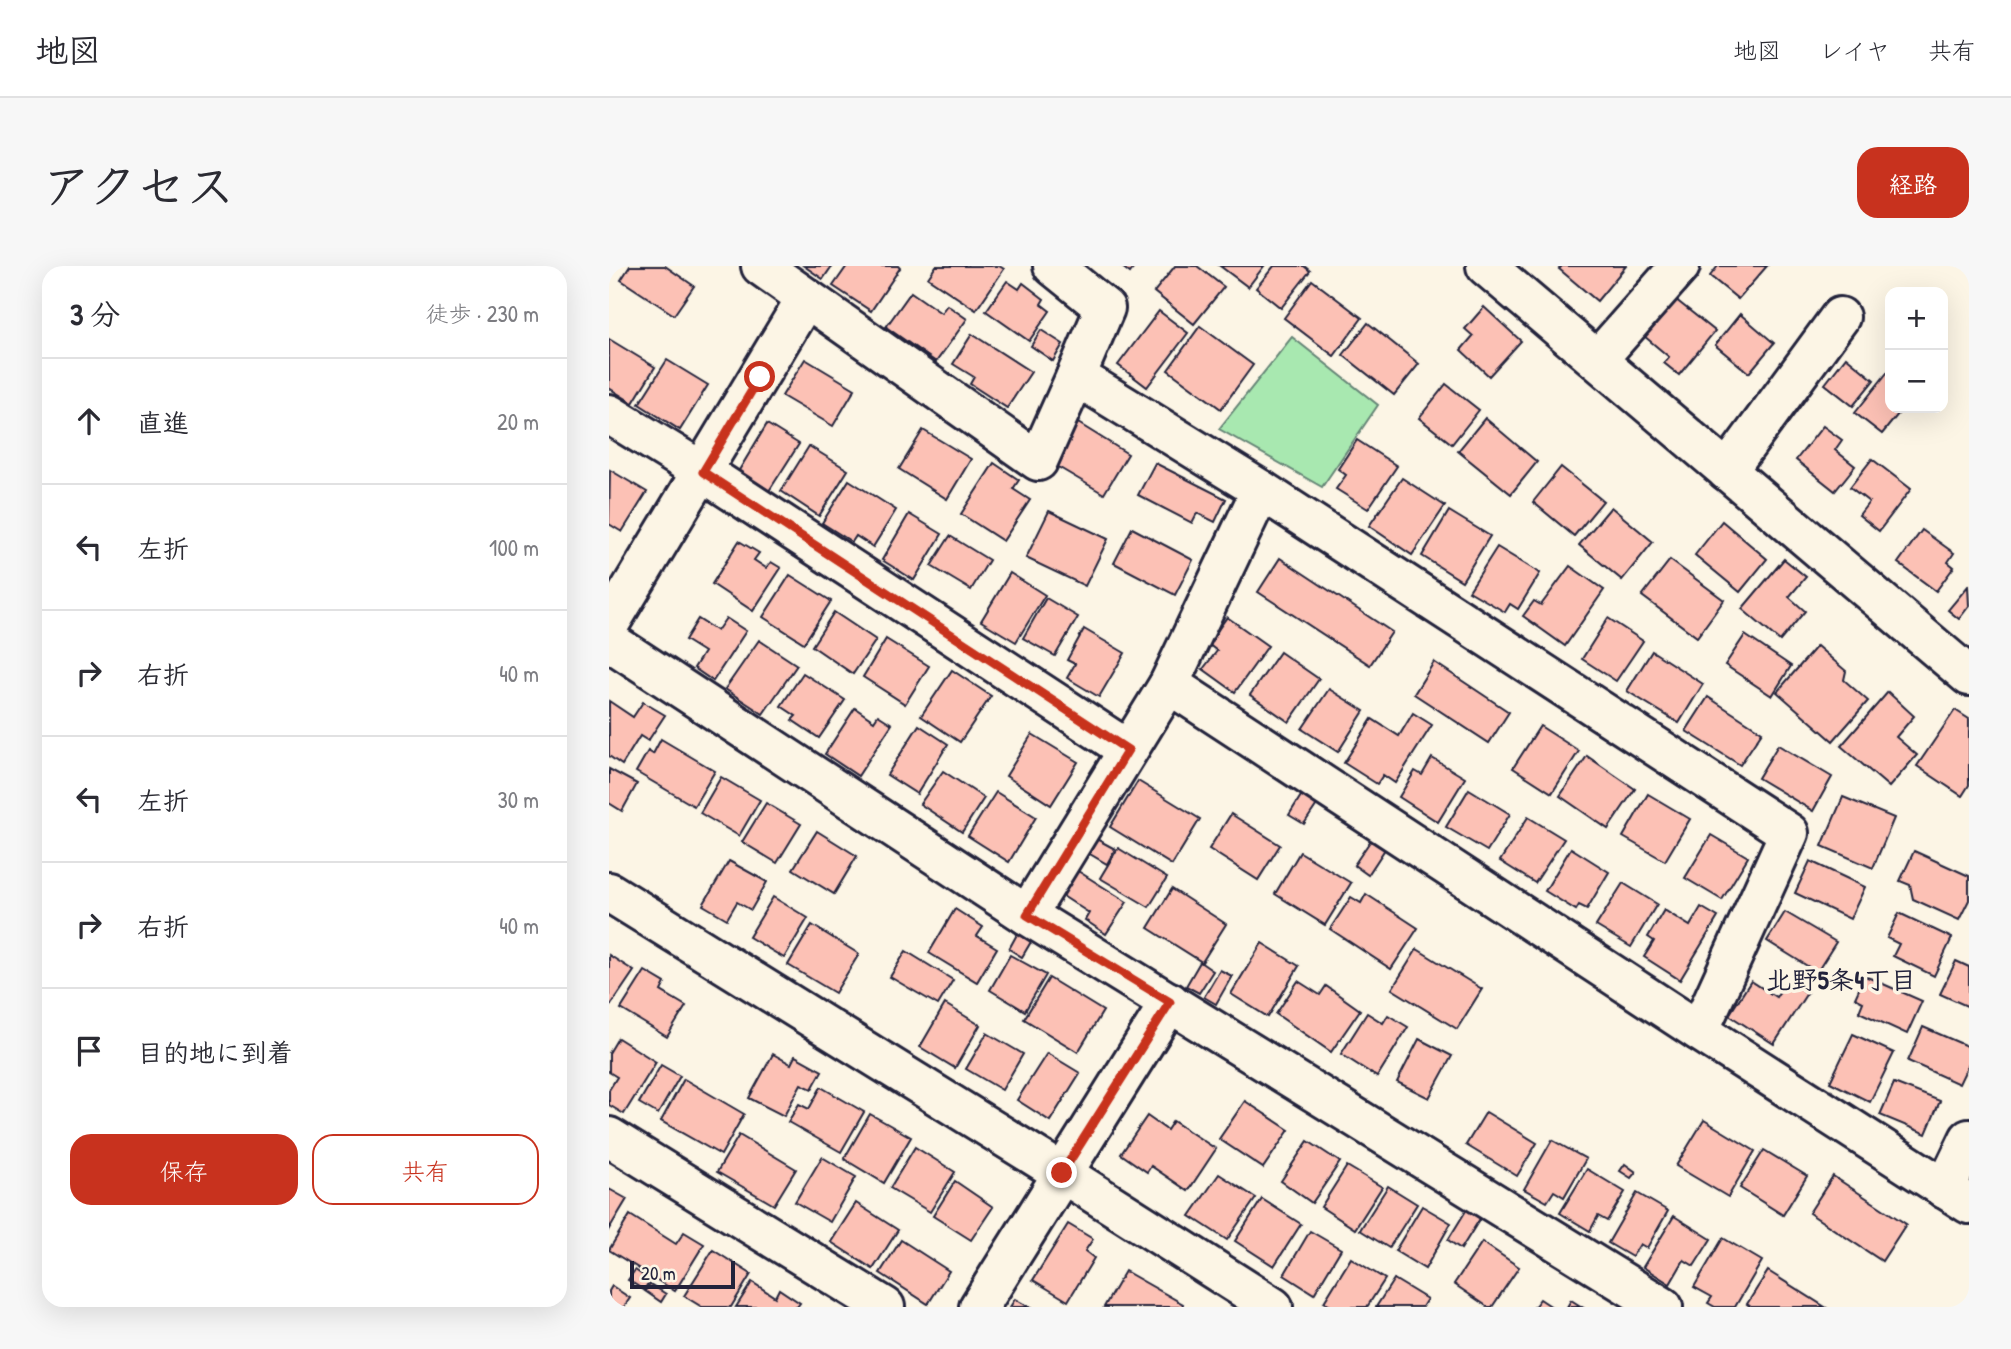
<!DOCTYPE html>
<html lang="ja">
<head>
<meta charset="utf-8">
<style>
	:root { --surface:#fff; --page:#f7f7f7; --text:#2b2b33; --muted:#7c7c81; --line:#e1e1e2; --accent:#c8321e }
	body { margin:0; font-family:"Patrick Hand","Klee One",sans-serif; background:var(--page); color:var(--text) }
	.controls { position:absolute; right:21px; top:21px; display:grid; overflow:hidden; border-radius:14px; box-shadow:0 7px 28px #0002 }
	.controls button { width:63px; height:63px; display:grid; place-items:center; padding:0; border:0; border-bottom:2px solid var(--line); background:var(--surface); color:var(--text); font:35px sans-serif }
	.scale { position:absolute; left:21px; bottom:18px; width:105px; box-sizing:border-box; padding-left:7px; border:4px solid #22223b; border-top:0; font-size:19px; line-height:24px; white-space:nowrap; color:#22223b; -webkit-text-stroke:5px #fcf5e5; paint-order:stroke }
	.stop { position:absolute; width:21px; height:21px; margin:-16px; border:5px solid #c8321e; border-radius:50%; background:#fff }
	.stop.end { background:#c8321e; border-color:#fff; box-shadow:0 2px 7px #0008 }
	.list { margin:0; padding:0; list-style:none }
	h2 { display:flex; justify-content:space-between; align-items:center; height:91px; margin:0; padding:0 28px; font-size:30px }
	h2 small { font-size:23px; font-weight:400; color:var(--muted) }
	.list li { display:grid; grid-template-columns:46px 1fr auto; gap:21px; align-items:center; box-sizing:border-box; height:126px; padding:0 28px; border-top:2px solid var(--line) }
	.list b { display:block; font-size:26px; white-space:nowrap }
	.list em { font-size:23px; font-style:normal; color:var(--muted) }
	.actions { display:flex; gap:14px; padding:21px 28px }
	.actions a { flex:1; padding:16px 0; border:2px solid var(--accent); border-radius:21px; text-align:center; font-size:24px; color:var(--accent) }
	.actions .main { background:var(--accent); color:#fff }
	.icon { flex:none; width:38px; height:38px; fill:none; stroke:currentColor; stroke-width:2; stroke-linecap:round; stroke-linejoin:round }
	.map { position:relative; flex:none; width:1360px; height:1041px; overflow:hidden; border-radius:21px }
	header { display:flex; align-items:center; gap:42px; box-sizing:border-box; height:98px; padding:0 35px; background:var(--surface); border-bottom:2px solid var(--line) }
	header strong { font-size:33px }
	nav { display:flex; gap:38px; margin-inline-start:auto; font-size:24px }
	.intro { display:flex; align-items:center; justify-content:space-between; box-sizing:border-box; height:168px; padding:0 42px }
	h1 { margin:0; font-size:49px }
	.button { padding:18px 32px; border-radius:21px; background:var(--accent); color:#fff; font-size:24px; font-weight:700 }
	main { display:flex; gap:42px; padding:0 42px }
	aside { flex:1; background:var(--surface); border-radius:21px; box-shadow:0 7px 28px #0002 }
	.map>svg:first-child { display:block }
</style>
</head>
<body>
<header>
<strong>地図</strong>
<nav><a>地図</a><a>レイヤ</a><a>共有</a></nav>
</header>
<div class="intro"><h1>アクセス</h1><a class="button">経路</a></div>
<main>
<aside>
<h2>3 分<small>徒歩 · 230 m</small></h2>
<ul class="list">
<li><svg class="icon" aria-label="ahead" viewBox="0 0 24 24"><path d="M12 20V5M6 11l6-6 6 6"/></svg><div><b>直進</b></div><em>20 m</em></li>
<li><svg class="icon" aria-label="left" viewBox="0 0 24 24"><path d="M17 20v-9H6M10 6l-5 5 5 5"/></svg><div><b>左折</b></div><em>100 m</em></li>
<li><svg class="icon" aria-label="right" viewBox="0 0 24 24"><path d="M7 20v-9h11M14 6l5 5-5 5"/></svg><div><b>右折</b></div><em>40 m</em></li>
<li><svg class="icon" aria-label="left" viewBox="0 0 24 24"><path d="M17 20v-9H6M10 6l-5 5 5 5"/></svg><div><b>左折</b></div><em>30 m</em></li>
<li><svg class="icon" aria-label="right" viewBox="0 0 24 24"><path d="M7 20v-9h11M14 6l5 5-5 5"/></svg><div><b>右折</b></div><em>40 m</em></li>
<li><svg class="icon" aria-label="arrive" viewBox="0 0 24 24"><path d="M6 21V4h12l-3 4 3 4H6"/></svg><div><b>目的地に到着</b></div></li>
</ul>
<div class="actions"><a class="main">保存</a><a>共有</a></div>
</aside>
<div class="map">
<svg width="1360" height="1041" viewBox="0 0 1360 1041">
	<rect width="100%" height="100%" fill="#fcf5e5"/>
	<filter id="ink" filterUnits="userSpaceOnUse"><feTurbulence type="fractalNoise" baseFrequency=".0143" numOctaves="2"/><feDisplacementMap in="SourceGraphic" scale="14" xChannelSelector="R" yChannelSelector="G"/><feConvolveMatrix kernelMatrix="1 2 1 2 8 2 1 2 1" color-interpolation-filters="sRGB"/></filter>
	<g filter="url(#ink)">
		<!-- green -->
		<path fill="#a8e8b0" stroke="#658576" stroke-width="2" d="M683,71L769,139L713,221L610,163Z"/>
		<!-- building -->
		<g fill="#fcc1b5" stroke="#22223b" stroke-width="2">
			<path d="M21,0H56L85,20L65,49L12,14Z"/>
			<path d="M195,0H223L214,13Z"/>
			<path d="M238,0H289L291,2L262,45L224,20Z"/>
			<path d="M327,0H390L395,3L367,44L319,12Z"/>
			<path d="M512,0H526L521,7Z"/>
			<path d="M566,0H588L615,21L585,58L545,26Z"/>
			<path d="M611,0H655L639,21Z"/>
			<path d="M665,0H695L701,5L672,42L647,22Z"/>
			<path d="M953,0H1017L988,35L950,3Z"/>
			<path d="M1109,0H1158L1129,33L1101,10Z"/>
			<path d="M703,14L753,52L725,90L675,52Z"/>
			<path d="M398,15L410,23L414,17L435,33L432,38L441,45L420,75L377,45Z"/>
			<path d="M302,26L332,47L338,39L358,53L327,96L277,61Z"/>
			<path d="M1066,33L1106,65L1070,109L1055,97L1060,91L1035,70Z"/>
			<path d="M875,41L912,75L880,110L852,84L864,70L856,63Z"/>
			<path d="M550,45L579,67L538,121L509,99Z"/>
			<path d="M1131,48L1165,77L1140,107L1106,79Z"/>
			<path d="M759,57L810,98L785,129L734,89Z"/>
			<path d="M591,60L644,99L612,143L559,104Z"/>
			<path d="M432,64L454,78L444,95L422,80Z"/>
			<path d="M363,68L422,106L398,142L361,118L365,111L344,98Z"/>
			<path d="M0,73L46,101L24,137L0,122Z"/>
			<path d="M1237,91L1265,114L1244,140L1216,118Z"/>
			<path d="M196,93L246,123L224,160L173,130Z"/>
			<path d="M58,94L99,119L71,164L30,138Z"/>
			<path d="M1281,103V142H1294L1273,168L1246,147Z"/>
			<path d="M837,118L870,144L843,178L810,152Z"/>
			<path d="M876,152L928,196L902,228L849,185Z"/>
			<path d="M469,157L519,188L495,228L444,198Z"/>
			<path d="M158,158L190,178L160,225L129,206Z"/>
			<path d="M1214,160L1233,174L1226,184L1246,200L1226,225L1187,194Z"/>
			<path d="M314,164L362,193L338,233L290,203Z"/>
			<path d="M748,174L788,200L759,243L727,223L737,209L729,203Z"/>
			<path d="M200,180L239,204L210,250L172,225Z"/>
			<path d="M1263,193L1302,223L1270,265L1250,249L1260,236L1241,221Z"/>
			<path d="M385,197L410,214L404,223L421,234L394,275L352,248Z"/>
			<path d="M546,197L617,233L606,256L588,247L583,257L529,229Z"/>
			<path d="M952,201L994,235L965,270L924,236Z"/>
			<path d="M1,204L38,226L13,266L0,258Z"/>
			<path d="M793,212L836,240L803,289L760,260Z"/>
			<path d="M240,214L287,244L264,281L247,270L243,276L213,257Z"/>
			<path d="M1002,241L1044,276L1013,314L970,279Z"/>
			<path d="M440,245L499,273L476,320L417,292Z"/>
			<path d="M840,245L881,270L853,315L813,290Z"/>
			<path d="M300,248L333,268L305,314L273,294Z"/>
			<path d="M1113,255L1158,293L1131,326L1086,289Z"/>
			<path d="M523,262L584,294L566,329L505,297Z"/>
			<path d="M1313,264L1345,287L1339,296L1345,301L1327,325L1289,297Z"/>
			<path d="M341,270L380,294L362,324L322,300Z"/>
			<path d="M130,275L150,287L145,294L157,302L162,296L172,302L144,345L103,318Z"/>
			<path d="M888,281L931,307L909,343L901,338L896,346L860,325Z"/>
			<path d="M671,292L783,366L761,399L649,326Z"/>
			<path d="M1175,293L1197,311L1180,331L1196,345L1171,375L1133,343Z"/>
			<path d="M1061,294L1115,334L1088,371L1033,330Z"/>
			<path d="M961,300L995,324L956,380L914,350L925,335L932,339Z"/>
			<path d="M401,307L436,329L407,376L372,355Z"/>
			<path d="M181,309L222,335L195,377L154,351Z"/>
			<path d="M1359,320L1360,340L1350,353L1339,344Z"/>
			<path d="M437,332L469,351L446,390L414,372Z"/>
			<path d="M225,346L267,374L244,408L203,380Z"/>
			<path d="M618,351L659,380L626,426L594,403L608,385L599,378Z"/>
			<path d="M117,352L137,365L104,415L85,402L95,386L76,374L89,353L108,365Z"/>
			<path d="M999,352L1034,375L1007,415L973,393Z"/>
			<path d="M475,363L516,387L490,431L458,412L466,398L458,394Z"/>
			<path d="M1136,369L1182,400L1163,430L1116,399Z"/>
			<path d="M277,373L320,400L296,438L254,411Z"/>
			<path d="M150,374L188,399L154,448L116,423Z"/>
			<path d="M1208,380L1237,405L1235,414L1259,435L1224,475L1168,426Z"/>
			<path d="M1043,385L1094,418L1070,457L1018,425Z"/>
			<path d="M671,386L710,413L680,456L641,429Z"/>
			<path d="M825,396L900,446L880,477L805,428Z"/>
			<path d="M343,404L382,430L351,476L312,450Z"/>
			<path d="M194,407L236,434L210,472L183,454L187,450L172,440Z"/>
			<path d="M720,423L755,445L729,486L693,463Z"/>
			<path d="M1279,426L1305,450L1287,471L1308,489L1280,521L1232,480Z"/>
			<path d="M1099,431L1153,466L1131,499L1077,465Z"/>
			<path d="M0,435L24,451L34,436L56,449L39,475L31,470L13,499L0,490Z"/>
			<path d="M246,442L265,455L269,449L283,458L249,510L216,488Z"/>
			<path d="M1346,444L1360,453V519L1353,530L1308,500Z"/>
			<path d="M804,447L823,459L786,517L774,509L768,518L735,497L763,453L790,470Z"/>
			<path d="M310,459L339,478L308,528L278,509Z"/>
			<path d="M931,460L970,485L943,527L904,502Z"/>
			<path d="M423,468L469,496L442,539L397,510Z"/>
			<path d="M52,473L106,505L85,540L27,506L39,485L44,488Z"/>
			<path d="M1169,479L1223,511L1204,545L1149,512Z"/>
			<path d="M978,490L1026,523L999,563L951,530Z"/>
			<path d="M823,492L856,512L829,556L790,531L806,505L813,509Z"/>
			<path d="M0,503L28,518L13,545L0,537Z"/>
			<path d="M334,505L375,532L353,566L311,538Z"/>
			<path d="M112,511L151,534L130,570L91,547Z"/>
			<path d="M529,515L591,553L563,599L501,561Z"/>
			<path d="M860,523L901,548L878,585L837,561Z"/>
			<path d="M695,525L711,534L695,558L680,549Z"/>
			<path d="M387,526L427,551L400,596L359,570Z"/>
			<path d="M1039,528L1081,553L1056,595L1014,571Z"/>
			<path d="M1234,531L1285,552L1264,602L1213,580Z"/>
			<path d="M157,537L192,558L168,597L133,576Z"/>
			<path d="M622,548L671,579L649,614L600,583Z"/>
			<path d="M919,551L955,573L926,617L891,595Z"/>
			<path d="M208,565L248,590L225,628L184,603Z"/>
			<path d="M1102,569L1139,591L1113,634L1076,612Z"/>
			<path d="M482,570L506,583L498,598L474,584Z"/>
			<path d="M764,571L778,580L759,609L745,599Z"/>
			<path d="M509,582L558,612L540,641L491,612Z"/>
			<path d="M962,582L1000,606L978,643L970,639L967,644L936,625Z"/>
			<path d="M1305,585L1360,610V634L1350,654L1304,633L1301,619L1291,615Z"/>
			<path d="M691,586L742,617L716,659L666,628Z"/>
			<path d="M120,595L158,616L142,644L128,636L118,653L94,639Z"/>
			<path d="M1201,595L1256,621L1241,653L1186,627Z"/>
			<path d="M461,600L518,636L497,668L476,654L480,647L446,625Z"/>
			<path d="M1014,617L1048,638L1022,681L987,660Z"/>
			<path d="M563,623L617,658L593,696L539,662Z"/>
			<path d="M757,628L809,662L782,703L721,663L742,631L752,637Z"/>
			<path d="M164,631L199,652L175,692L140,671Z"/>
			<path d="M1092,641L1109,651L1071,714L1035,691L1045,675L1039,671L1055,644L1081,660Z"/>
			<path d="M346,643L374,661L368,670L388,682L368,716L320,687Z"/>
			<path d="M1176,646L1227,676L1208,706L1158,675Z"/>
			<path d="M1290,647L1343,672L1325,710L1284,690L1290,678L1278,672Z"/>
			<path d="M203,659L250,688L226,727L179,699Z"/>
			<path d="M412,661L426,669L413,691L400,683Z"/>
			<path d="M653,677L690,700L659,751L622,728Z"/>
			<path d="M808,683L873,723L848,763L783,723Z"/>
			<path d="M297,685L344,714L329,739L281,711Z"/>
			<path d="M0,689L25,705L2,739L0,738Z"/>
			<path d="M401,689L437,709L416,745L381,724Z"/>
			<path d="M1347,695L1360,701V741L1331,728Z"/>
			<path d="M591,696L604,705L590,727L577,720Z"/>
			<path d="M611,704L623,710L607,738L595,731Z"/>
			<path d="M36,705L56,717L52,725L77,740L58,771L12,743Z"/>
			<path d="M1256,710L1313,735L1298,768L1250,746L1254,736L1246,732Z"/>
			<path d="M440,712L494,745L469,786L415,753Z"/>
			<path d="M1178,714L1198,727L1165,778L1120,749L1142,715L1167,731Z"/>
			<path d="M689,715L711,729L717,720L751,744L722,786L667,748Z"/>
			<path d="M336,738L371,759L346,802L311,781Z"/>
			<path d="M758,747L774,757L779,749L799,761L768,811L732,788Z"/>
			<path d="M1314,761L1360,781V797L1350,818L1299,795Z"/>
			<path d="M378,767L414,788L393,824L357,803Z"/>
			<path d="M1244,768L1285,787L1261,836L1221,816Z"/>
			<path d="M9,772L47,796L15,848L0,839V824L8,811L0,806V787Z"/>
			<path d="M810,773L843,790L820,832L788,816Z"/>
			<path d="M438,787L471,807L441,855L408,834Z"/>
			<path d="M164,788L182,798L186,790L213,805L203,823L192,818L175,850L140,832Z"/>
			<path d="M52,799L71,810L49,848L30,837Z"/>
			<path d="M75,813L135,848L112,889L52,855Z"/>
			<path d="M1285,817L1331,835L1317,868L1271,849Z"/>
			<path d="M212,821L255,846L232,886L179,856L190,838L200,843Z"/>
			<path d="M636,835L680,864L654,902L610,873Z"/>
			<path d="M877,846L928,877L908,910L857,879Z"/>
			<path d="M261,848L302,871L275,917L235,893Z"/>
			<path d="M538,850L558,864L564,855L607,883L579,925L542,900L538,906L512,888Z"/>
			<path d="M1095,854L1146,885L1119,931L1067,900Z"/>
			<path d="M130,869L187,903L165,939L108,906Z"/>
			<path d="M943,874L977,893L955,931L945,925L938,936L915,923Z"/>
			<path d="M699,875L731,896L703,937L672,915Z"/>
			<path d="M306,881L346,906L321,946L281,922Z"/>
			<path d="M1155,884L1198,910L1174,949L1131,922Z"/>
			<path d="M213,891L247,911L221,956L186,936Z"/>
			<path d="M1016,898L1027,906L1022,912L1011,905Z"/>
			<path d="M738,900L773,921L746,963L712,941Z"/>
			<path d="M978,903L1016,926L998,955L989,950L981,965L951,947Z"/>
			<path d="M610,908L647,932L618,974L581,950Z"/>
			<path d="M1224,910L1297,958L1273,995L1200,947Z"/>
			<path d="M346,915L384,941L362,974L324,950Z"/>
			<path d="M779,920L808,938L780,982L751,964Z"/>
			<path d="M0,923L18,933L0,963Z"/>
			<path d="M1028,927L1059,945L1038,982L1031,978L1023,991L999,977Z"/>
			<path d="M653,933L692,958L665,1000L626,975Z"/>
			<path d="M247,937L289,964L264,1003L222,976Z"/>
			<path d="M813,940L842,957L816,1003L786,985Z"/>
			<path d="M858,943L872,951L852,983L839,974Z"/>
			<path d="M21,949L67,978L75,966L95,978L66,1025L0,984Z"/>
			<path d="M1065,950L1102,973L1085,1000L1075,994L1061,1018L1034,1001Z"/>
			<path d="M459,958L484,973L476,985L485,992L459,1035L424,1014Z"/>
			<path d="M701,965L732,983L705,1028L675,1009Z"/>
			<path d="M1114,972L1153,995L1126,1041H1106L1099,1037L1103,1031L1085,1021Z"/>
			<path d="M292,974L340,1005L319,1038L271,1007Z"/>
			<path d="M873,976L910,1001L883,1041H879L845,1018Z"/>
			<path d="M104,984L142,1008L122,1041H93L75,1030Z"/>
			<path d="M742,992L776,1013L758,1041H723L715,1036Z"/>
			<path d="M26,1004L41,1014L35,1024L19,1014Z"/>
			<path d="M516,1005L574,1038L573,1041H495Z"/>
			<path d="M1159,1005L1216,1041H1142L1138,1038Z"/>
			<path d="M785,1013L818,1033L813,1041H767Z"/>
			<path d="M143,1016L166,1031L170,1023L191,1037L188,1041H127Z"/>
			<path d="M41,1018L57,1028L52,1036L36,1025Z"/>
			<path d="M3,1020L21,1032L15,1041H0V1025Z"/>
			<path d="M406,1033L420,1041H401Z"/>
			<path d="M931,1033L943,1041H925Z"/>
			<path d="M962,1034L973,1041H958Z"/>
		</g>
		<g fill="none" stroke-linecap="round" stroke-linejoin="round">
			<!-- minor casing -->
			<g stroke="#22223b" stroke-width="44">
				<g id="minor">
					<path d="M152,0L429,195L467,110"/>
					<path d="M444,0L496,42L467,110L652,224L1180,567L1090,765"/>
					<path d="M877,0L1360,410"/>
					<path d="M988,94L1071,0"/>
					<path d="M0,148L94,206L519,484"/>
					<path d="M1118,205L1231,51"/>
					<path d="M0,359L197,32"/>
					<path d="M0,375L418,649L1054,1041"/>
					<path d="M560,418L1090,765L1360,938"/>
					<path d="M0,626L453,907L664,1041"/>
					<path d="M418,649L560,418L652,224"/>
					<path d="M0,871L276,1041"/>
					<path d="M1336,923L1360,873"/>
					<path d="M370,1041L561,736"/>
				</g>
			</g>
			<!-- minor -->
			<use href="#minor" stroke="#fcf5e5" stroke-width="38"/>
		</g>
	</g>
	<g fill="none" stroke-linecap="round" stroke-linejoin="round" filter="url(#ink)">
		<!-- route -->
		<path stroke="#c8321e" stroke-width="9" d="M151,111L94,206L519,484L418,649L561,736L453,907"/>
	</g>
	<g text-anchor="middle" stroke-width="7" stroke-linejoin="round" paint-order="stroke">
		<!-- neighbourhood labels -->
		<g font-size="26" font-weight="bold" fill="#22223b" stroke="#fcf5e5">
			<text x="1232" y="723">北野5条4丁目</text>
		</g>
	</g>
</svg>
<div class="controls">
<button>+</button>
<button>−</button>
</div>
<div class="scale">20 m</div>
<div class="stop" style="left:151px;top:111px"></div>
<div class="stop end" style="left:453px;top:907px"></div>
</div>
</main>
</body>
</html>
